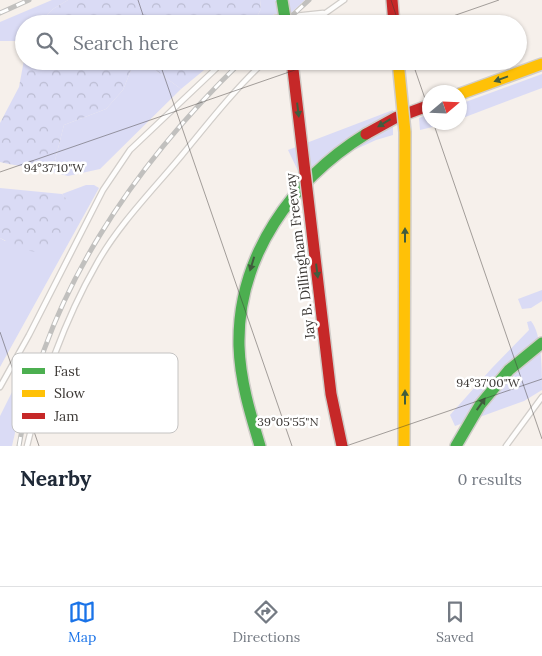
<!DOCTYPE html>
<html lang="en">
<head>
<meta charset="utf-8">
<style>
	:root { --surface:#fff; --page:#f2f2f3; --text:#1f2937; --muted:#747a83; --line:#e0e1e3; --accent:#1a73e8 }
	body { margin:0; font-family:Lora,serif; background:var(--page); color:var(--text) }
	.compass { position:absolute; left:422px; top:85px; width:45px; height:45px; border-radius:50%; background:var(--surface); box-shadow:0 1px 4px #0004; rotate:71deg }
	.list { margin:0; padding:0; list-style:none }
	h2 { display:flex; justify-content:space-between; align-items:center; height:65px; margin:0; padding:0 20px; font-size:21px }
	h2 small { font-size:16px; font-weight:400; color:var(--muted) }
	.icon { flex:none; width:28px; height:28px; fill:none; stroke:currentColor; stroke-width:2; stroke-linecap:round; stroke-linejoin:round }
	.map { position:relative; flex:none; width:542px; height:446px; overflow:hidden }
	.search { position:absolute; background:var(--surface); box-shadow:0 1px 4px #0004; left:15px; right:15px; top:15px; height:55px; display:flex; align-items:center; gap:12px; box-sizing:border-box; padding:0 18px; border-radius:28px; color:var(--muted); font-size:19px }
	.sheet { height:140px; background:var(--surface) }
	nav { display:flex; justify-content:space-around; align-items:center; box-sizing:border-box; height:70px; border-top:1px solid var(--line); background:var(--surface); font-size:14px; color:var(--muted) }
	nav a { display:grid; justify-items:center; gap:2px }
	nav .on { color:var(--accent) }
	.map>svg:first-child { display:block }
</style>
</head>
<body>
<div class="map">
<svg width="542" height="446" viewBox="0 0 542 446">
	<defs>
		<pattern id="forest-crowns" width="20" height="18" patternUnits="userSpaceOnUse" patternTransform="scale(1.25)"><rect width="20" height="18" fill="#dadbf5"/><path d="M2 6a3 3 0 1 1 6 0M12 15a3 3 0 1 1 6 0" fill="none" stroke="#bcbdd3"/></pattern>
	</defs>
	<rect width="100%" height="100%" fill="#f6f0eb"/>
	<!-- green -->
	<g fill="#dadbf5">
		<path d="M52,0H68L53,9L38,24H24V41H0V22Z"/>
		<path d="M260,0H305L291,13L275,14L253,24L261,9Z"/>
		<path d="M133,65L154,69L181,89L100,169L68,176L52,172L64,125L106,109L123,90Z"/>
		<path d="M542,74V88L460,119V104Z"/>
		<path d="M393,110V135L376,140L300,175L288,150Z"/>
		<path d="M429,114L430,122L449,123L420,130L419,118Z"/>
		<path d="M86,185H94L99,188L0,367V238L5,241L70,204L62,194Z"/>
		<path d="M542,290V301L531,308L522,309L518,299Z"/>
		<path d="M531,321C542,334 542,370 542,390L524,401L455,426L450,415L492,368L529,330L527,322Z"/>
		<path d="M24,368H30L12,446H0V416Z"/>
	</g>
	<!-- forest -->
	<g fill="url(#forest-crowns)">
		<path d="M68,0H260L261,9L253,24H38L53,9Z"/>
		<path d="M24,60V61H215L181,89L154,69L133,65L123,90L106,109L64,125L52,172C35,166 17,167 0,162V123L19,87Z"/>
		<path d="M0,188L62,194C64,197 68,200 70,203C81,223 62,253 40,252C24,252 14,245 0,238Z"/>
	</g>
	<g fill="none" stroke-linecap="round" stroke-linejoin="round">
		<!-- lane casing -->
		<g stroke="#d1cdc9" stroke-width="7">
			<g id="lane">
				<path d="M265,24L275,18L323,13"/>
				<path d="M310,24L344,0"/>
				<path d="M0,387L29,335L103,190L130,150L224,61"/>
				<path d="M27,446C41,386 65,319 96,265C118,225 153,190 182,155C209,122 234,90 265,61"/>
				<path d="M506,446L542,397"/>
			</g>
		</g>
		<!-- fast casing -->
		<g stroke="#d1cdc9" stroke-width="14">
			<g id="fast">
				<path d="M260,446C250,413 240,380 239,346C237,256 292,180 366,134"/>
				<path d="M456,446L480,405L509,370L542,343"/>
			</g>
		</g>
		<!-- slow casing -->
		<g stroke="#d1cdc9" stroke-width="14">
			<path id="slow" d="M460,94L542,64"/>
		</g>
		<!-- jam casing -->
		<g stroke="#d1cdc9" stroke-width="14">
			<g id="jam">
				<path d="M392,0L394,24"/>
				<path d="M366,134L395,118L430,105"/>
			</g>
		</g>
		<!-- lane -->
		<use href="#lane" stroke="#fefdfc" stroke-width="4.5"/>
		<!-- fast -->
		<use href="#fast" stroke="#4caf50" stroke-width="11"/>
		<!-- slow -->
		<use href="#slow" stroke="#ffc107" stroke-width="11"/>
		<!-- jam -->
		<use href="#jam" stroke="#c62828" stroke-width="11"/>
		<!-- rail casing -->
		<g stroke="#c1c0be" stroke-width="5">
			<g id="rail">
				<path d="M0,13L29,0"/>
				<path d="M283,24L309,0"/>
				<path d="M19,446C43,296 135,164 242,61"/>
			</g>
		</g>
		<!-- rail -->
		<use href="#rail" stroke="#fff" stroke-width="3" stroke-dasharray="9" stroke-linecap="butt"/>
		<!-- fast-bridge casing -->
		<g stroke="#d1cdc9" stroke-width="14" stroke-linecap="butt">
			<path id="fast-bridge" d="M282,0L286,24"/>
		</g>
		<!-- slow-bridge casing -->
		<g stroke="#d1cdc9" stroke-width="14" stroke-linecap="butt">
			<path id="slow-bridge" d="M398,61L405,132L404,446"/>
		</g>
		<!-- jam-bridge casing -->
		<g stroke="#d1cdc9" stroke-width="14" stroke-linecap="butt">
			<path id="jam-bridge" d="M292,61L331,394L342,446"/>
		</g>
		<!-- fast-bridge -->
		<use href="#fast-bridge" stroke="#4caf50" stroke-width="11"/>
		<!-- slow-bridge -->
		<use href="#slow-bridge" stroke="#ffc107" stroke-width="11"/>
		<!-- jam-bridge -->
		<use href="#jam-bridge" stroke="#c62828" stroke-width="11"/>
	</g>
	<!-- one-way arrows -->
	<defs><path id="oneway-solid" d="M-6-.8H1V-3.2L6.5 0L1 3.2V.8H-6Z" transform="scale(1.25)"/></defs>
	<g fill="#415c3d">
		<use href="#oneway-solid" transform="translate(501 79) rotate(160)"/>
		<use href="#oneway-solid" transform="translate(298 110) rotate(83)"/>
		<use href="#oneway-solid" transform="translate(384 123) rotate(149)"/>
		<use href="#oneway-solid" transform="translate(405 235) rotate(-90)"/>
		<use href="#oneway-solid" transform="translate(252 264) rotate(107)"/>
		<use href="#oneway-solid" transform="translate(317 271) rotate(83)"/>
		<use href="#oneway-solid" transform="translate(405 397) rotate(-90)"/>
		<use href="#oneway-solid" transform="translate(481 404) rotate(-55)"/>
	</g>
	<!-- ticks -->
	<path fill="none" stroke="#3c3835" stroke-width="1" stroke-opacity="0.45" d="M138,0L146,24M391,0L399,24M430,24L499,0M159,61L292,446M412,61L430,113M433,122L542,439M0,172L321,61M0,332L39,446M346,446L542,379"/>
	<g text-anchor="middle" stroke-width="5" stroke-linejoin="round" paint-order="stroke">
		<!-- street labels -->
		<g font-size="14" fill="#3c3835" stroke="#fff">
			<text transform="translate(300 256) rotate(-97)" y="5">Jay B. Dillingham Freeway</text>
		</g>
	</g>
	<!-- legend -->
	<rect x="12" y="353" width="166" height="80" rx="8" fill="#fff" stroke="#c4c3c2" stroke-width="1"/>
	<rect x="22" y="368" width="23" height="6" fill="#4caf50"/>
	<rect x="22" y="390" width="23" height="7" fill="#ffc107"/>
	<rect x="22" y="413" width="23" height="6" fill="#c62828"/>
	<g font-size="14" fill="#3c3835">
		<text x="54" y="376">Fast</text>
		<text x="54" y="398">Slow</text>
		<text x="54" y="421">Jam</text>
	</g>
	<g font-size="12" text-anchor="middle" fill="#3c3835" stroke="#fff" stroke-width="5" stroke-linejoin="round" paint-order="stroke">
		<text x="54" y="172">94°37'10"W</text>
		<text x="488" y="387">94°37'00"W</text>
		<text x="288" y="426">39°05'55"N</text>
	</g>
</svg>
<svg class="compass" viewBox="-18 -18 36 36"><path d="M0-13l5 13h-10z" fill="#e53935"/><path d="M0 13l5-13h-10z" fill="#747a83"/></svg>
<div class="search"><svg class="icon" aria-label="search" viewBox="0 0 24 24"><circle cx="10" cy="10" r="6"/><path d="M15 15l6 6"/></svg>Search here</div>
</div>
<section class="sheet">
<h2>Nearby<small>0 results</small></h2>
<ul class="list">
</ul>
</section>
<nav>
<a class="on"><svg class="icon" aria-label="map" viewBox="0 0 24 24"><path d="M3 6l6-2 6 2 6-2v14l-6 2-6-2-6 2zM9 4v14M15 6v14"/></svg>Map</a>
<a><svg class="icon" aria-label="directions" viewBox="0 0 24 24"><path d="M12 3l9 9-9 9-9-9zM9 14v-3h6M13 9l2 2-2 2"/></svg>Directions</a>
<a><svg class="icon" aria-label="saved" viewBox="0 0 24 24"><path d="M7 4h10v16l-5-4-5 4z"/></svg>Saved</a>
</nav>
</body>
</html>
